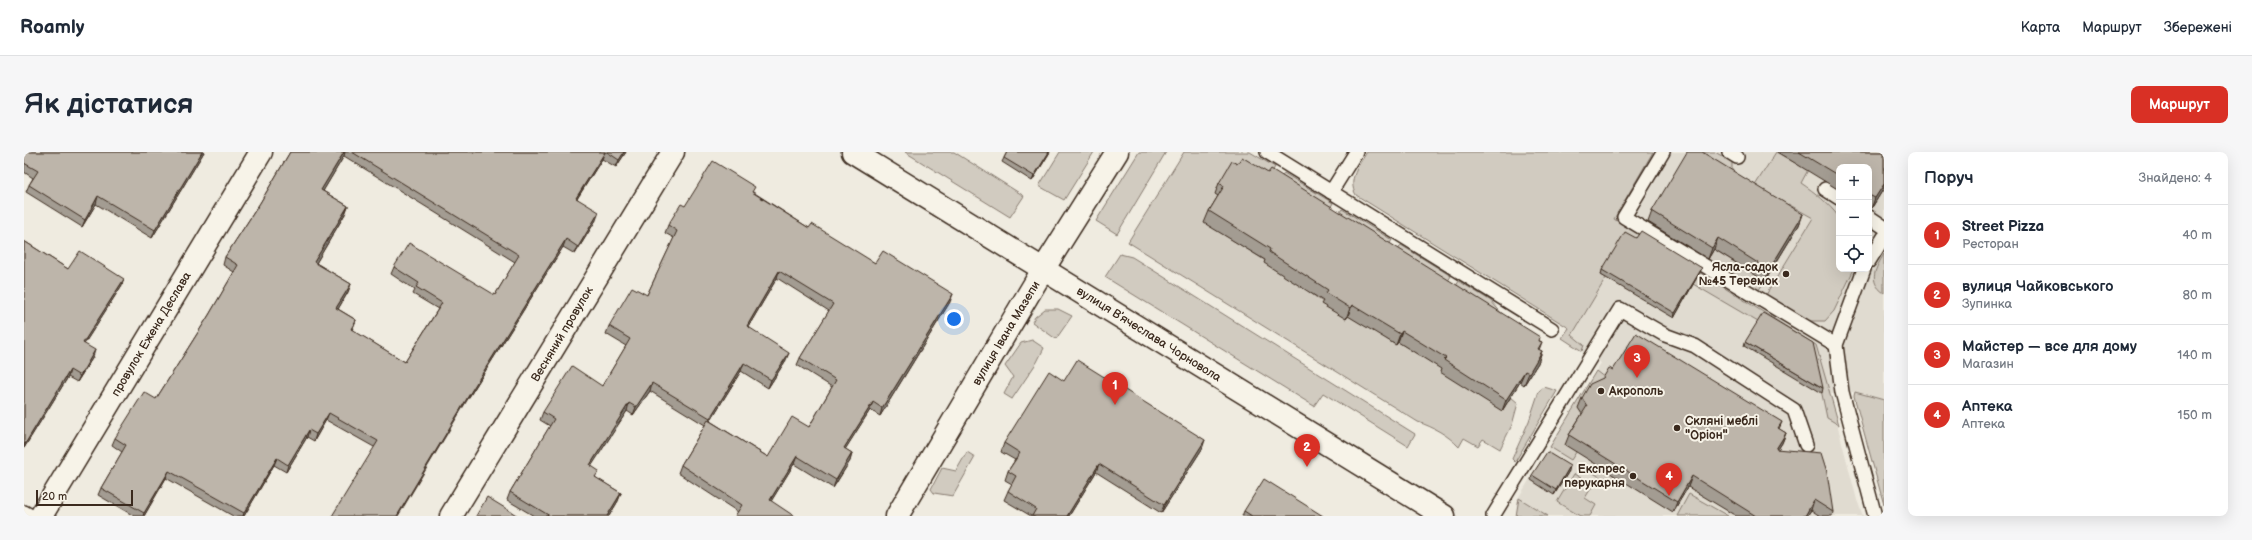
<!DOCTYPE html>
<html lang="uk">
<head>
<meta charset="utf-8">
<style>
	:root { --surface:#fff; --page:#f6f6f7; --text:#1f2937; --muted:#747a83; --line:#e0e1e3; --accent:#d93025 }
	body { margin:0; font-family:"Balsamiq Sans",sans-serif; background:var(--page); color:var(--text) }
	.controls { position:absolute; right:12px; top:12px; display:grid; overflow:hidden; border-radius:8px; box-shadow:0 4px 16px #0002 }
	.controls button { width:36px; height:36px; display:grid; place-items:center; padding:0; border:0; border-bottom:1px solid var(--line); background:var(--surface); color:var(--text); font:20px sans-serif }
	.scale { position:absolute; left:12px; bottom:10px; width:97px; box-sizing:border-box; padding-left:4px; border:2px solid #3b2a1e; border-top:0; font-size:11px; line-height:14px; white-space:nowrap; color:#3b2a1e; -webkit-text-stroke:3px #f7f3e8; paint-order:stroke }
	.you { position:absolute; left:930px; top:167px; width:14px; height:14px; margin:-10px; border:3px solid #fff; border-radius:50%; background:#1a73e8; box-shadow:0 0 0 6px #1a73e833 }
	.badge { display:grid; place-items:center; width:26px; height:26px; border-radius:50%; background:var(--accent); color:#fff; font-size:13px; font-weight:700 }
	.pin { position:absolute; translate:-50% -33px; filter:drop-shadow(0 1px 2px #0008) }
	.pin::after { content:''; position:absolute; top:21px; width:14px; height:12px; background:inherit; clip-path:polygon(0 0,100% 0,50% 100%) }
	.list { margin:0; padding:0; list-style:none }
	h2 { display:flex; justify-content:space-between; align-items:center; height:52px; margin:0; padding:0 16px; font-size:17px }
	h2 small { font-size:13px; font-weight:400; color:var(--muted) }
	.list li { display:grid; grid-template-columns:26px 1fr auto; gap:12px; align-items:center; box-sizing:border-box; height:60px; padding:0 16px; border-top:1px solid var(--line) }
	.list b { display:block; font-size:15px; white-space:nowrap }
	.list p { margin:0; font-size:13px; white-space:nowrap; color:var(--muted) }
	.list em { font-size:13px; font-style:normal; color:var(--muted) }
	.icon { flex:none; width:22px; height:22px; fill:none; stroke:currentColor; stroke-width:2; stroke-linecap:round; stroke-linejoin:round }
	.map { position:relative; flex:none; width:1860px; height:364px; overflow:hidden; border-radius:8px }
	header { display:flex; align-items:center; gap:24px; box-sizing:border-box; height:56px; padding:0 20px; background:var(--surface); border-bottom:1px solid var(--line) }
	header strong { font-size:19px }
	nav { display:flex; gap:22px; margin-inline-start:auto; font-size:14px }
	.intro { display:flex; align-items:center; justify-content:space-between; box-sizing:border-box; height:96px; padding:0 24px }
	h1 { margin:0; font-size:28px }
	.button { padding:10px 18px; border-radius:8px; background:var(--accent); color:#fff; font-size:14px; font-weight:700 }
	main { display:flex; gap:24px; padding:0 24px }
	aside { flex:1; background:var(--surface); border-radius:8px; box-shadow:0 4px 16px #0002 }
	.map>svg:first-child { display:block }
</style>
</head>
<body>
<header>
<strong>Roamly</strong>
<nav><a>Карта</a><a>Маршрут</a><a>Збережені</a></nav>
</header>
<div class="intro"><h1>Як дістатися</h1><a class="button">Маршрут</a></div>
<main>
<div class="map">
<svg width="1860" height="364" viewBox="0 0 1860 364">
	<rect width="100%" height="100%" fill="#efebe0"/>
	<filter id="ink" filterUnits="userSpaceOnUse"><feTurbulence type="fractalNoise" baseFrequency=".025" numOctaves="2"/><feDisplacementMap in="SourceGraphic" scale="8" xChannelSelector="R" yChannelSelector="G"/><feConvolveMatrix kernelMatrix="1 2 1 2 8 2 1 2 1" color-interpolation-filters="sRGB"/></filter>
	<g filter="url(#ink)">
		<!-- built -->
		<path fill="#e0dbd0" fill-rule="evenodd" d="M1519,0H1860V248L1831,240L1805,241L1833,348L1839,364H1492L1493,348L1577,211L1538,186L1586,108ZM1815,15H1845V117H1815Z"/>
		<!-- green -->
		<g fill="#d1cbc0" stroke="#867a6f">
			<path d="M881,0H930L1000,44L986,65Z"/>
			<path d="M1036,0H1070L1040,48L1015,34Z"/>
			<path d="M1115,0H1142L1093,82L1072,69Z"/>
			<path d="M1160,0H1226L1251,15L1240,33L1196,45L1181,71L1287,137L1285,140L1322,167L1326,161L1371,193L1374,190L1418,217L1487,245L1494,251L1488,273L1476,297L1459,287L1454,294L1440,286L1435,295C1424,283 1409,275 1394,270L1104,90Z"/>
			<path d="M1343,0H1629L1590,67L1792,193L1815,273L1803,266L1788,195L1734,170L1669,132L1577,123L1582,126L1548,183L1560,193L1558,199L1538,186L1545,176L1332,43C1323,28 1335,13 1343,0Z"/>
			<path d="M1679,0H1691L1708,10V20L1681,16L1687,5Z"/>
			<path d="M1752,0L1784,18L1777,31C1792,41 1804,51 1815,65V117H1830L1810,159L1801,169H1784L1742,143L1789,66L1764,52L1757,62L1725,43Z"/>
			<path d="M1260,21L1309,51L1301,65L1257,26Z"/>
			<path d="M1318,57L1368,88L1357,105L1315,61Z"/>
			<path d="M1630,60L1741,129L1734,139L1637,79L1630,72Z"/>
			<path d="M1377,93L1427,124L1416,142L1374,98Z"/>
			<path d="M1096,102L1108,105L1391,282L1384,294L1299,241L1290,254L1081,125Z"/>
			<path d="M1860,102V141C1843,129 1852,116 1860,102Z"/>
			<path d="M1435,129L1467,149L1479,163L1432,134Z"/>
			<path d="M1021,157H1034L1048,164L1032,187L1008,170L1011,165Z"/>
			<path d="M1008,188L1020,196L1013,210L988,247L980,242L989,225L981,214L997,191Z"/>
			<path d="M1572,219L1581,226L1555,255L1565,280L1547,308L1526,295Z"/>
			<path d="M1520,235L1533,239L1491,310L1488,307L1505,269L1515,239Z"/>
			<path d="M1831,240L1860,248V353L1830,244Z"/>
			<path d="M1585,292L1602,303L1585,331L1568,320Z"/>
			<path d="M943,300L951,305L929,344L910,341L907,337L918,316L932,319Z"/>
			<path d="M1550,322L1569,333L1561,346L1572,353L1566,364H1556L1533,350Z"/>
			<path d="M1665,342L1704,364H1653Z"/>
			<path d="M1495,346L1524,364H1492Z"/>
		</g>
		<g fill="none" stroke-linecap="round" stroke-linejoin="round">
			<!-- lane casing -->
			<g stroke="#3b2a1e" stroke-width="16">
				<g id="lane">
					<path d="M1243,0L1528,177"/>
					<path d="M1639,0L1600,65L1812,193"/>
					<path d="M1705,0L1713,5"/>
					<path d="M1801,37L1815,46"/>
					<path d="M1307,40L1332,0"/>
					<path d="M1845,65L1860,75"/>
					<path d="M1845,109L1860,85"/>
					<path d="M1840,117L1812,193L1818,240L1851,364"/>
					<path d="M0,360L7,364"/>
					<path d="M1469,364L1596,157L1641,183L1671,194L1770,258L1782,293"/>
				</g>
			</g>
			<!-- street casing -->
			<g stroke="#3b2a1e" stroke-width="25">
				<g id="street">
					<path d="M1020,116L1093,0"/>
					<path d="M17,364L237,0"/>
					<path d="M427,364L649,0"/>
				</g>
			</g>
			<!-- secondary casing -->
			<g stroke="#3b2a1e" stroke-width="25">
				<g id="secondary">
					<path d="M829,0L1420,364"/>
					<path d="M873,364L1020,116"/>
				</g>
			</g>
			<!-- lane -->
			<use href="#lane" stroke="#f7f3e8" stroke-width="13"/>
			<!-- street -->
			<use href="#street" stroke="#f7f3e8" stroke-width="22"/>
			<!-- secondary -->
			<use href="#secondary" stroke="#f7f3e8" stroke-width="22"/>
		</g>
		<!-- wall -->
		<g fill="#a39c92" stroke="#3b2a1e" fill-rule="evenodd">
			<path d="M0,0H180L128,86L72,52L58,75L2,40L5,33L9,26L0,20Z"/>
			<path d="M266,0H602L592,15L578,7L553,47L572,68L551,102L539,95L445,245L350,295L302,268L290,289L283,285L262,320L250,313L220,364H209L142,326L120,364H110L74,343L77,336L98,300L88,293L91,286L132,247L185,163L210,120L199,113L201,105L236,51ZM320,4L491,110L471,143L370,115L367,122L391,138L389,142L414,157L381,210L328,178L332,168L314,157L324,140L327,132L292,111L321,62L324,54L299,39Z"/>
			<path d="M983,0H1026L1008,29L978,10Z"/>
			<path d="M1753,0H1860V36L1847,57L1845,56V15H1815V38Z"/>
			<path d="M1195,31L1518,190L1515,198L1518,199L1514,211L1500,233L1496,230L1478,259L1416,220L1417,217L1374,190L1372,193L1324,164L1322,167L1297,152L1299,149L1240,111L1241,108L1180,71L1185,59L1194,44L1191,42Z"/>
			<path d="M729,40L785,76L851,111L926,150L856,264L846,258L821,297L828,301L826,309L809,336L770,312L747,349L714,360L654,321L657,313L681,273L626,239L609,263L603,259L567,314L572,326L597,341L594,349L585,364H510L483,348L486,340L526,274L516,268L519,260L578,234L602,194L582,182L585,174L623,143L650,86L641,81L644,73L661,54ZM753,126L805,159L776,206L773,213L808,235L785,275L744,305L686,269L717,219L744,236L762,208L724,175Z"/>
			<path d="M1628,59L1779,62L1775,73L1741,129L1690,97L1684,107L1624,70Z"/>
			<path d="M1612,86L1678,116L1676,120L1650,166L1577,123L1578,118Z"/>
			<path d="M0,89L44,117L98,133L60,192L69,205L53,230L44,225L0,296Z"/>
			<path d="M1721,190L1799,236L1798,241L1720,194Z"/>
			<path d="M1589,218L1758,270L1755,277L1762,281L1758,291L1754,297L1809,360L1808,364H1796L1787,358L1783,364H1712L1664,335L1649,360L1541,293L1545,283L1558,262L1554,256L1558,246L1579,226Z"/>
			<path d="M1040,229L1178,297L1137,361L1072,320L1045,364H1007L980,348L984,339L988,332L981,328L984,319L991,308L977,300L980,291Z"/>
			<path d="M1545,319L1530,343L1507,328L1508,323Z"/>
			<path d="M1220,359L1299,364H1218Z"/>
		</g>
		<!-- shaded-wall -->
		<g fill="#847f77" stroke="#3b2a1e">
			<path d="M178,0H180L128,86L131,78Z"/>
			<path d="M320,0H321L320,4L295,46L297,38Z"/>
			<path d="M581,0L578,7L549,53L552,46Z"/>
			<path d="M600,0H602L592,15L595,8Z"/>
			<path d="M1025,0H1026L1008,29L1010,24Z"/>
			<path d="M1860,32V36L1847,57L1851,46Z"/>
			<path d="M74,44L72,52L58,75L61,68Z"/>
			<path d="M324,54L321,62L288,118L290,110Z"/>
			<path d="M575,60L572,68L551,102L554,95Z"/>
			<path d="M1779,62L1775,73L1741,129L1745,118Z"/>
			<path d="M1694,86L1690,97L1684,107L1688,96Z"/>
			<path d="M542,87L539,95L445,245L374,364H373L448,238Z"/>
			<path d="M1678,116L1676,120L1650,166L1651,161Z"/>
			<path d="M755,119L753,126L720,182L723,174Z"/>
			<path d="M100,127L98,133L57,197L59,191Z"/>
			<path d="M327,132L324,140L310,164L312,156Z"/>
			<path d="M929,142L926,150L856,264L858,256Z"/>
			<path d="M1328,153L1324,164L1322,167L1326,156Z"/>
			<path d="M332,168L329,176L324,184L327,177Z"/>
			<path d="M1378,179L1374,190L1372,193L1376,182Z"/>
			<path d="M71,198L69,205L53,230L56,224Z"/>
			<path d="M1518,199L1514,211L1500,233L1505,221Z"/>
			<path d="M765,201L762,208L744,236L747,228Z"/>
			<path d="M720,211L717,219L683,274L686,266Z"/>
			<path d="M46,218L44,225L0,296L1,292Z"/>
			<path d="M1501,219L1496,230L1478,259L1482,248Z"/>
			<path d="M628,231L626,239L609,263L612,255Z"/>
			<path d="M849,250L846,258L817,304L820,296Z"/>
			<path d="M605,251L603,259L563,321L566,313Z"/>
			<path d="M305,261L302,268L290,289L292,282Z"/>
			<path d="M285,278L283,285L262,320L264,313Z"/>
			<path d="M1762,281L1758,291L1748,307L1752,297Z"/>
			<path d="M1181,288L1178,297L1137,361L1140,353Z"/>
			<path d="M828,301L826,309L809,336L812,328Z"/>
			<path d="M773,304L770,312L743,356L746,348Z"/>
			<path d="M253,306L250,313L220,364H219L220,361Z"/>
			<path d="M1075,312L1072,320L1045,364H1043Z"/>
			<path d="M1546,314L1545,319L1530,343L1532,338Z"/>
			<path d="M145,319L142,326L120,364H119L120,361Z"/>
			<path d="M1668,324L1664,335L1649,360L1653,350Z"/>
			<path d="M597,341L594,349L585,364H583Z"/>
			<path d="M1790,348L1787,358L1783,364H1781Z"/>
		</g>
		<!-- building -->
		<g fill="#bdb5aa" stroke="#3b2a1e">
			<path d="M0,0H178L131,78L74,44L61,68L5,33L14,19L0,11Z"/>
			<path d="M266,0H320L297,38L324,54L290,110L327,132L312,156L332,168L327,177L381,210L418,151L392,135L395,131L370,115L385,91L471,143L495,103L328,0H581L552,46L575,60L554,95L542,87L448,238L373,364H308L354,289L305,261L292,282L285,278L264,313L253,306L220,361L145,319L120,361L77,336L102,293L91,286L120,240L132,247L185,163L214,113L201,105L236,51Z"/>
			<path d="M583,0H600L595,8Z"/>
			<path d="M983,0H1025L1010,24L980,6Z"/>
			<path d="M1663,0H1678L1779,62L1745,118L1694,86L1688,96L1628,59Z"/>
			<path d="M1775,0H1860V32L1851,46L1845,43V15H1815V24Z"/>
			<path d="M1218,5L1244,21L1247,17L1516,185L1515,189L1518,190L1514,197L1518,199L1505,221L1501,219L1482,248L1420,208L1422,206L1378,179L1376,182L1328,153L1326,156L1302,141L1304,138L1245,100L1246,97L1185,59L1200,34L1195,31L1208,9L1213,12Z"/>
			<path d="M689,9L731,35L728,40L785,76L788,72L851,111L859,99L929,142L858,256L849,250L820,296L828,301L812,328L773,304L746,348L770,364H711L718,353L657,313L684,268L744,305L768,265L785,275L812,228L776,206L809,152L755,119L723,174L765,201L747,228L720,211L686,266L628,231L612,255L605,251L566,313L575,319L571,325L597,341L583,364H526L486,340L530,267L519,260L548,214L578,234L606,187L585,174L608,135L623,143L653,79L644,73L657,52L661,54Z"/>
			<path d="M1617,79L1678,116L1651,161L1578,118L1601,80L1612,86Z"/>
			<path d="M0,89L44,117L56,99L100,127L59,191L71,198L56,224L46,218L1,292H0Z"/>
			<path d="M1739,161L1789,191L1799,236L1721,190Z"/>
			<path d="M1612,181L1758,270L1754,276L1762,281L1752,297L1797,301L1803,320L1809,360L1790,348L1781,364H1732L1668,324L1653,350L1545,283L1563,254L1558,246L1566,232L1579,226L1585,216L1589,218Z"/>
			<path d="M1053,208L1181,288L1140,353L1075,312L1043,364H1008L1012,357L984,339L992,324L984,319L996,301L980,291L1025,219L1040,229Z"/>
			<path d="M1523,300L1546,314L1532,338L1508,323Z"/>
			<path d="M1240,327L1299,364H1228L1220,359Z"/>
			<path d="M463,345L494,364H452Z"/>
		</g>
	</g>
	<!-- markers -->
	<g fill="#3b2a1e" stroke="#f7f3e8" stroke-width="1.5">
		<circle cx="1762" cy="122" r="4"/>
		<circle cx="1577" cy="239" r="4"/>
		<circle cx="1653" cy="276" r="4"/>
		<circle cx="1609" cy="324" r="4"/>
	</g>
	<g text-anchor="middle" stroke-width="4" stroke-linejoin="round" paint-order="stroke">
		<!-- poi labels -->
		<g font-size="12" font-weight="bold" fill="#3b2a1e" stroke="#f7f3e8" text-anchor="end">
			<text x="1754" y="119">Ясла-садок<tspan x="1754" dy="14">№45 Теремок</tspan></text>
			<text x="1585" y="243" text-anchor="start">Акрополь</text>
			<text x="1661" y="273" text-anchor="start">Скляні меблі<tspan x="1661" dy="14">"Оріон"</tspan></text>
			<text x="1601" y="321">Експрес<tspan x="1601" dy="14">перукарня</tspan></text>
		</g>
		<!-- street labels -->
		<g font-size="12" fill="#3b2a1e" stroke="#f7f3e8">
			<text transform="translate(982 181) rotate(-59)" y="4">вулиця Івана Мазепи</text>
			<text transform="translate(127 182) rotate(-59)" y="4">провулок Ежена Деслава</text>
			<text transform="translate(538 182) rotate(-59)" y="4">Весняний провулок</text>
			<text transform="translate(1125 182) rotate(32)" y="4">вулиця Вʼячеслава Чорновола</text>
		</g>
	</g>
</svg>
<div class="controls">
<button>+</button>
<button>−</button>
<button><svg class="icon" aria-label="locate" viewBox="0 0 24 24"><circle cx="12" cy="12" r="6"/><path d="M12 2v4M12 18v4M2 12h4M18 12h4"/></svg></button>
</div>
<div class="scale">20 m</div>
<div class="you"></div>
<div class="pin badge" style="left:1091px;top:253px">1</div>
<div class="pin badge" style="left:1283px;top:315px">2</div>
<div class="pin badge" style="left:1613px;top:226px">3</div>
<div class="pin badge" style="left:1645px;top:344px">4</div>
</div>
<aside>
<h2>Поруч<small>Знайдено: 4</small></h2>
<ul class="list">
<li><span class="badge">1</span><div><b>Street Pizza</b><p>Ресторан</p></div><em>40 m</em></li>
<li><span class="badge">2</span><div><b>вулиця Чайковського</b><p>Зупинка</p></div><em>80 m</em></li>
<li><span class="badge">3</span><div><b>Майстер — все для дому</b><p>Магазин</p></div><em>140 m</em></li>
<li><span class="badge">4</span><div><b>Аптека</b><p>Аптека</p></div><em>150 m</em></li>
</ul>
</aside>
</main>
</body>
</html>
